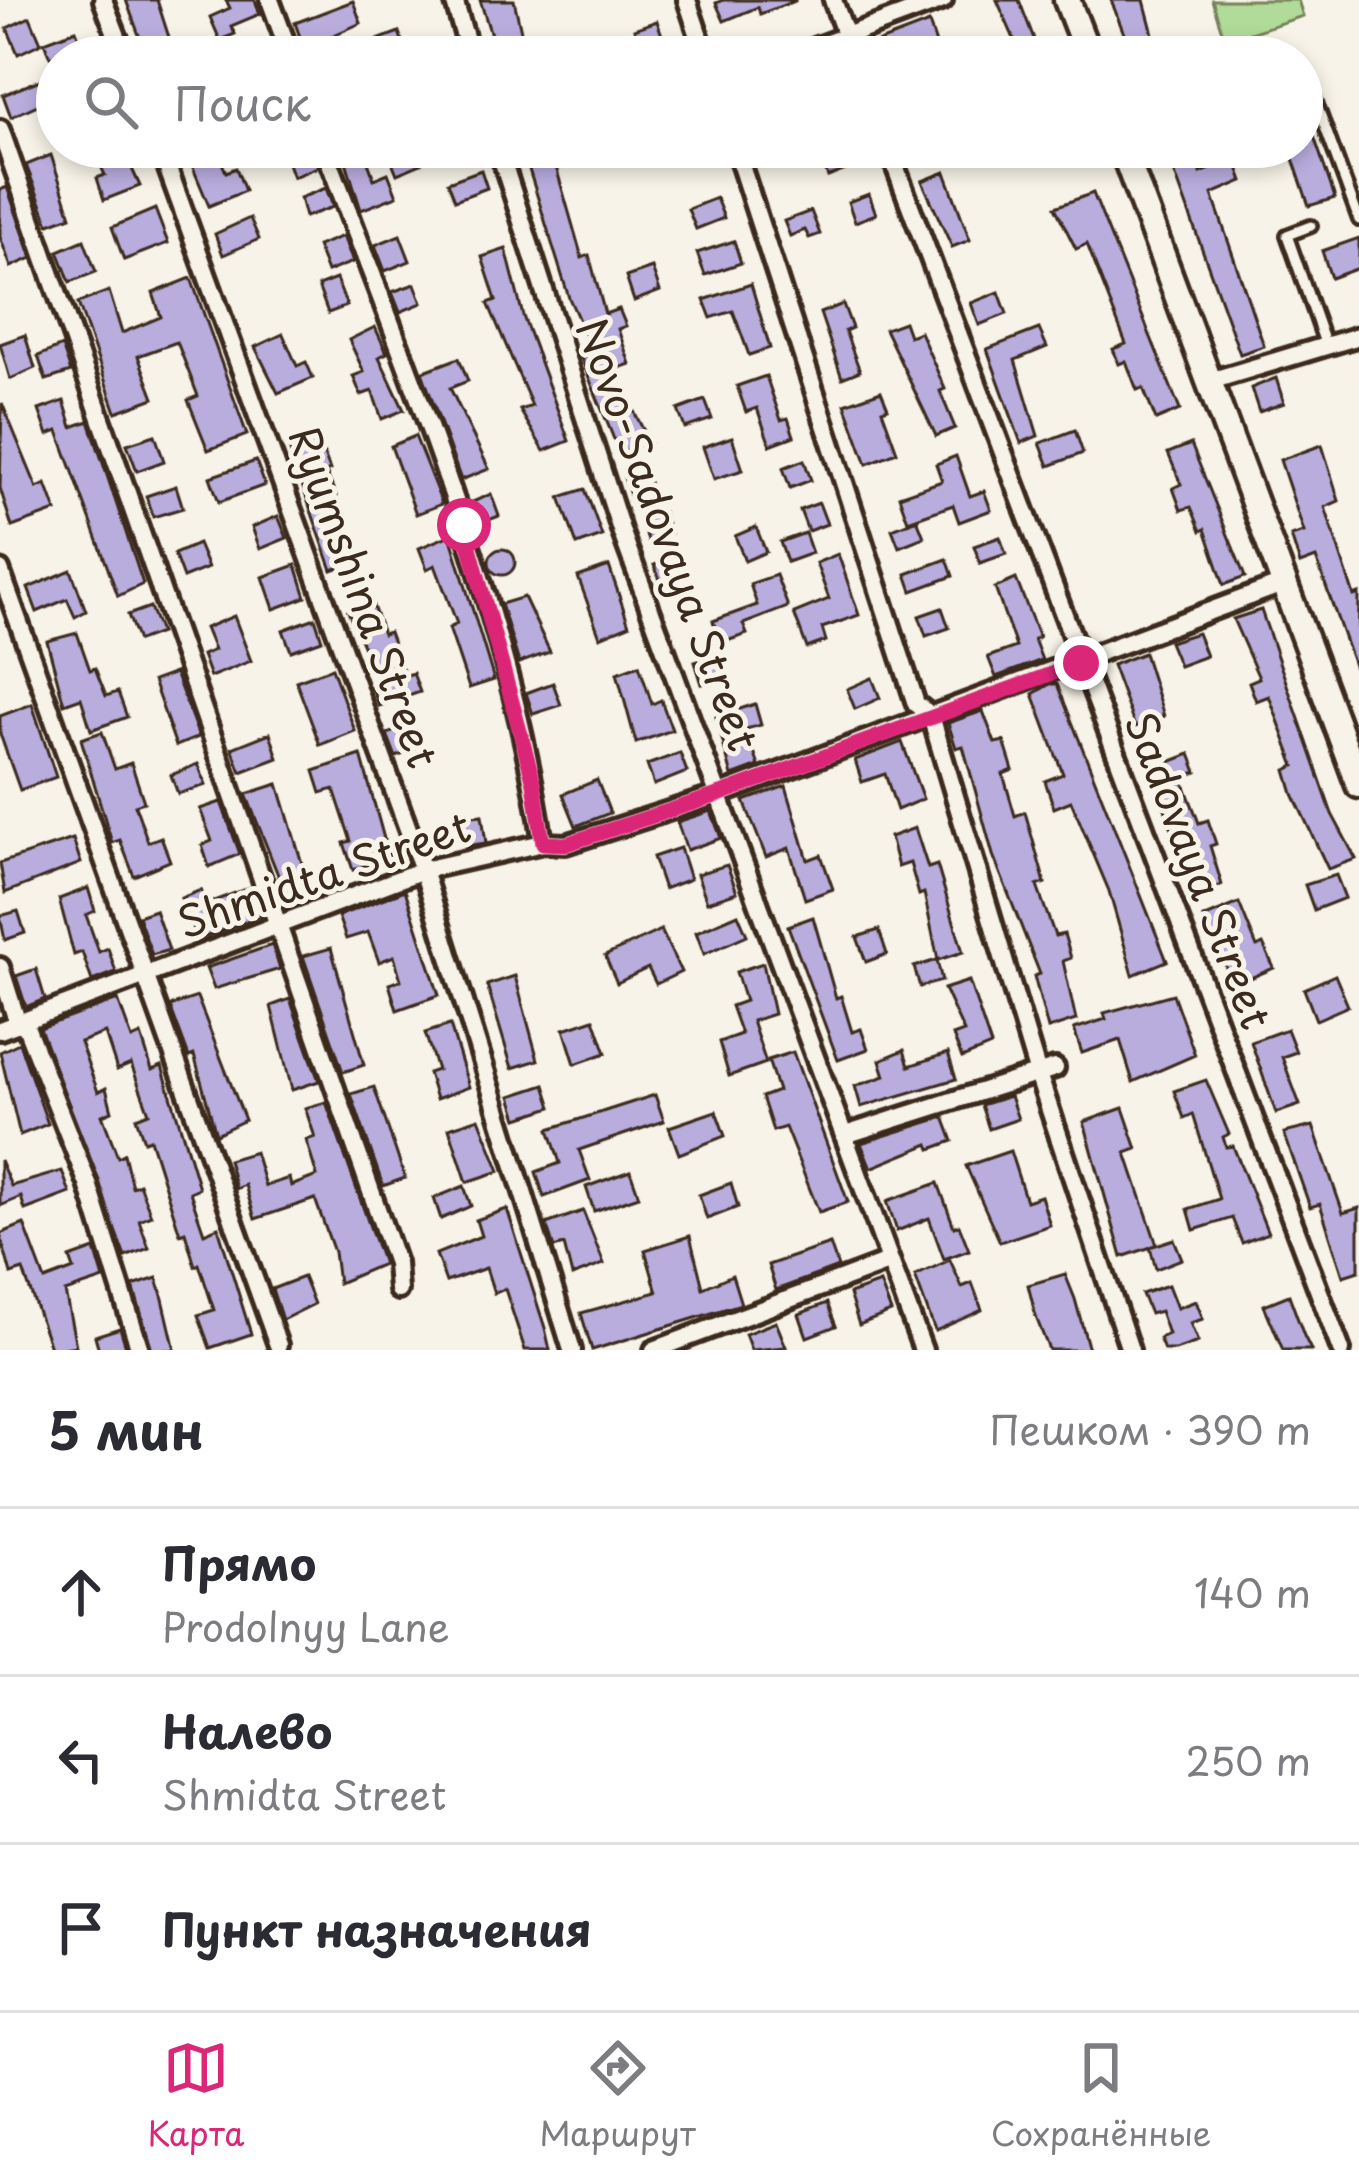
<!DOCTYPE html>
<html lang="ru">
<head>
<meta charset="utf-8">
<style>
	:root { --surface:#fff; --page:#f2f2f3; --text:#2b2b33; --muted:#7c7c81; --line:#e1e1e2; --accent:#db2777 }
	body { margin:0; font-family:"Playpen Sans",sans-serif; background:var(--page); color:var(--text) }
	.stop { position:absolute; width:36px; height:36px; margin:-27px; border:9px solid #db2777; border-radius:50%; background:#fff }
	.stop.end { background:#db2777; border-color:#fff; box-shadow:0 3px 12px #0008 }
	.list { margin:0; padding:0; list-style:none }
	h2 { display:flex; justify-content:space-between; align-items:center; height:156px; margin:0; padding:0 48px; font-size:51px }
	h2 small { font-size:39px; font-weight:400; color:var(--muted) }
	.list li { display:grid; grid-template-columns:78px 1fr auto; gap:36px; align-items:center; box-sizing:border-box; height:168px; padding:0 48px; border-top:3px solid var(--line) }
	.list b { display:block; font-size:45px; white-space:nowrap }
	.list p { margin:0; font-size:39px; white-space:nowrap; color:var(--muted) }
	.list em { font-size:39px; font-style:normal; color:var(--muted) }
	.icon { flex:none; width:66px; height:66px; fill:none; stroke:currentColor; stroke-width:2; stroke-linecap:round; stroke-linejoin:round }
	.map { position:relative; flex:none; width:1359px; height:1350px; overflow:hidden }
	.search { position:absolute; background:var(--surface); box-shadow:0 6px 18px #0003; left:36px; right:36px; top:36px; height:132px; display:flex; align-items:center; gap:30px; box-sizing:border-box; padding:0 42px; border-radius:66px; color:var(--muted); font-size:45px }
	.sheet { height:660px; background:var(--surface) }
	nav { display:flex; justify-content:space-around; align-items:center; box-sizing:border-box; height:168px; border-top:3px solid var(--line); background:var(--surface); font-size:33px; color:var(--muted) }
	nav a { display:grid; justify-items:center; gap:6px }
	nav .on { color:var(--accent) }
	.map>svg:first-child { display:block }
</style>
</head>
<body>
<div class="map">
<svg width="1359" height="1350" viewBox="0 0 1359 1350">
	<rect width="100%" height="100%" fill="#f7f3e8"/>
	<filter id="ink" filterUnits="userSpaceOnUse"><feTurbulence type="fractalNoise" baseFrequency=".00833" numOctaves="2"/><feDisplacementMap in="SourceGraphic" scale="24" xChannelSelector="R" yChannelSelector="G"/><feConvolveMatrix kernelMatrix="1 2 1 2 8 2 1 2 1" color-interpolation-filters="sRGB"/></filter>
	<g filter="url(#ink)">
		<!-- green -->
		<path fill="#b1db98" stroke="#76825b" stroke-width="3" d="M1212,0H1298L1303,16L1225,41Z"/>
		<!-- building -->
		<g fill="#b9adde" stroke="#3b2a1e" stroke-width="3">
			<path d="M126,0H157L173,50L147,57Z"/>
			<path d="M226,0H255L260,14L231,26L235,34L220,40L210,17L230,8Z"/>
			<path d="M480,0H514L524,45L497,54Z"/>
			<path d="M723,0H795V1L760,14L758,7L724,21L716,3Z"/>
			<path d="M997,0H1019L1041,57H1022Z"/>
			<path d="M1111,0H1144L1158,53L1133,57Z"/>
			<path d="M353,1L361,23L304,48L295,23Z"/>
			<path d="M30,17L41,43L18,54L7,28Z"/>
			<path d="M657,21L665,44L642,52L634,29Z"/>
			<path d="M929,23L937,47L876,57L871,45Z"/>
			<path d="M76,30L84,50L50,57L44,42Z"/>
			<path d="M399,32L408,57H378L372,42Z"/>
			<path d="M57,73V96L11,117L3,95Z"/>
			<path d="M1304,107L1335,198L1309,206L1289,147H1302Z"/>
			<path d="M92,147H122L140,186L104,200L97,178L105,175Z"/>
			<path d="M194,147H215L226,172L236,168L245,191L209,206L186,151Z"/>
			<path d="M291,147H310L318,167L293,177L283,150Z"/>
			<path d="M386,147H414L421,164L397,174Z"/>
			<path d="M522,147H545L554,160L582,258L589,255L605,314L619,309L626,326L618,329L630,364L613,370L650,443L620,454L581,358L594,354L569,298Z"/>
			<path d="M363,148L374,179L388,173L397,196L361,210L344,155Z"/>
			<path d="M850,151L856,166L828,177L822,162Z"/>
			<path d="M51,155L71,216L49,224L26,165Z"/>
			<path d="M1195,155L1201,173L1235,159L1243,181L1212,194L1264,346L1240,354L1171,163Z"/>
			<path d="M481,170L487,188L455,200L448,182Z"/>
			<path d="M945,172L970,240L952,247L922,181Z"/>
			<path d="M7,187L32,258L11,267L0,237V190Z"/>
			<path d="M326,188L333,207L305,217L300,198Z"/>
			<path d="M1093,193L1180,410L1156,420L1143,388L1137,390L1126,361L1119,364L1113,349L1126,344L1087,244L1076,249L1055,207Z"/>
			<path d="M869,194L876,214L855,222L848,202Z"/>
			<path d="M716,198L724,218L696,229L688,209Z"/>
			<path d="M155,209L168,243L124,260L112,227Z"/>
			<path d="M811,211L820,234L809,238L805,230L790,236L784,221Z"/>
			<path d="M250,218L259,239L223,255L215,234Z"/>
			<path d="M400,235L410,261L385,271L375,245Z"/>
			<path d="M343,236L353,262L327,272L317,246Z"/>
			<path d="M1359,238V268L1331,278L1322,251Z"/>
			<path d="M84,240L96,272L70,282L58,251Z"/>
			<path d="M734,241L741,263L705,275L697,253Z"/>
			<path d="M506,249L523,316L569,441L544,451L520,410L532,406L488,303L496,300L482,257Z"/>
			<path d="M652,268L660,291L634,301L626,277Z"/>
			<path d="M191,278L247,435L208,450L188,400L198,396L177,342L138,356L154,398L116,412L78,303L109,291L122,333L161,317L153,293Z"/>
			<path d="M336,279L347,306L328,313L318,286Z"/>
			<path d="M415,284L422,303L400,312L392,292Z"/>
			<path d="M751,284L770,348L749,355L733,311L711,318L704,300Z"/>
			<path d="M999,292L1007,314L979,325L971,303Z"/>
			<path d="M843,304L852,328L845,331L860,371L842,378L820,313Z"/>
			<path d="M904,322L909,336L920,332L945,389L940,391L955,428L936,436L885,329Z"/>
			<path d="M375,327L387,353L379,357L404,410L382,419L372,391L361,395L353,376L364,372L349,340Z"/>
			<path d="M1039,329L1047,347L1015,360L1038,436L1021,443L987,349Z"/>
			<path d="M283,334L297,366L306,362L313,378L278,393L255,347Z"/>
			<path d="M25,335L35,368L10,379L0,344Z"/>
			<path d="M62,346L71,372L46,380L38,356Z"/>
			<path d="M459,358L468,381L450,388L489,469L461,480L422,372Z"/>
			<path d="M766,376L781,420L788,418L794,436L770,445L757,408L746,412L737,386Z"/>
			<path d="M1276,378L1284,403L1259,412L1251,388Z"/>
			<path d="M881,391L888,408L882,410L897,452L867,464L845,404Z"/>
			<path d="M705,400L712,419L685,428L678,410Z"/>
			<path d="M64,401L72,427L89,421L143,584L118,596L58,431L48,435L39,410Z"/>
			<path d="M2,403L37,488L46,484L56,511L12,527L0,488Z"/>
			<path d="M1075,430L1083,453L1049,466L1040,443Z"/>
			<path d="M155,435L164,461L137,471L127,444Z"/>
			<path d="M317,436L330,470L326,472L337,498L332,500L347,539L354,537L362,559L332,570L289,448Z"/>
			<path d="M415,436L442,504L416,514L391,446Z"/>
			<path d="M732,437L743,470L714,479L703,447Z"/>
			<path d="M1191,444L1245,577L1224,585L1205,529L1201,531L1191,507L1181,510L1173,488L1181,484L1168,453Z"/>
			<path d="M1322,445L1339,501L1325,507L1354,596L1359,594L1358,677L1316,558L1300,564L1291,536L1304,532L1280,460Z"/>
			<path d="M956,456L970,496L984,491L991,510L959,522L953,505L908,521L899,496L942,481L936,464Z"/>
			<path d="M804,460L811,480L790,488L783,468Z"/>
			<path d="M256,461L265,485L219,502L210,477Z"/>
			<path d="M645,470L652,491L631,498L624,477Z"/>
			<path d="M176,486L183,508L153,517L146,496Z"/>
			<path d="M585,489L602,536L577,545L560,497Z"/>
			<path d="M491,494L499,516L478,524L470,503Z"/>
			<path d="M819,503L827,524L808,531L800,510Z"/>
			<path d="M663,512L670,533L648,541L641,520Z"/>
			<path d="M278,516L287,538L260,549L252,527Z"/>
			<path d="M917,519L924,537L899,547L892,529Z"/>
			<path d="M756,527L766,552L745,561L735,536Z"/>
			<path d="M805,533L812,553L787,562L780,542Z"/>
			<path d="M450,535L494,680L469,688L449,628L457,624L435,565L427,569L419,548Z"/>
			<path d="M1000,537L1006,554L980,563L974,546Z"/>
			<path d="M198,544L208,568L183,578L174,554Z"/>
			<circle cx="502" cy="562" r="13"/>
			<path d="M838,554L859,615L822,628L826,641L807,648L794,613L829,599L816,563Z"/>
			<path d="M681,555L687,573L661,582L654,565Z"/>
			<path d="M947,559L953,576L912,591L906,574Z"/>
			<path d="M296,565L306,597L274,609L263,577Z"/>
			<path d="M609,566L629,625L600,637L578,577Z"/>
			<path d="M71,570L86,611L75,617L67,599L37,612L28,588Z"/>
			<path d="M776,575L788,607L743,624L747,634L721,643L713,621L757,605L750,584Z"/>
			<path d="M1016,579L1039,637L1034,639L1042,660L996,677L988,657L1016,647L995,588Z"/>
			<path d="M524,597L550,652L519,663L501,604Z"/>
			<path d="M372,603L383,634L389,632L405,676L413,673L420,692L379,706L372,687L380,684L348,611Z"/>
			<path d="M150,607L160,633L138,641L128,615Z"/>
			<path d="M942,608L949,628L926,636L919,616Z"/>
			<path d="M1261,610L1332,814L1356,859L1328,869L1293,794L1286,770L1295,766L1269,696L1256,701L1249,682L1259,678L1233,619Z"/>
			<path d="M234,616L251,661L210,677L202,655L214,650L205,628Z"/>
			<path d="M315,618L322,640L291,651L283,630Z"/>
			<path d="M77,633L90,670L95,668L106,696L118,692L127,717L91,730L81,698L64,704L47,641Z"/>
			<path d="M1197,633L1206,656L1179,666L1169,642Z"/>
			<path d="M1144,653L1164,716L1135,727L1112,665Z"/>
			<path d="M720,654L727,676L702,684L695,662Z"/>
			<path d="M639,665L652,704L661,700L672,730L636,743L617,673Z"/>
			<path d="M332,668L355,731L320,745L296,681Z"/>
			<path d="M175,673L199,737L176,746L153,681Z"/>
			<path d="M872,678L880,698L855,709L847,689Z"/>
			<path d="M553,683L561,705L533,714L526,693Z"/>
			<path d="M1050,684H1057L1167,961L1133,975L1109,891L1071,801L1054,808L1045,781L1063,774L1033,694Z"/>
			<path d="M32,704L56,777L20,790L0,734V716Z"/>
			<path d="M755,704L761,725L746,729L759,766L732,776L716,717Z"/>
			<path d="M983,711L995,743L1004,741L1013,770L1003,774L1015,816L1025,812L1045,883L1037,886L1055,936L1064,934L1071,958L1063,961L1076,1020L1048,1029L1034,976L1040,974L993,855L963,746L956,748L948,723Z"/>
			<path d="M413,724L422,747L396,757L387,734Z"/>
			<path d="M102,732L115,769L131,763L144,802L135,805L148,842L161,837L170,861L134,876L120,840L112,843L81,739Z"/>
			<path d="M270,733L278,758L241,772L232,748Z"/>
			<path d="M902,742L923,799L897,810L885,774L862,782L855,760Z"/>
			<path d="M680,753L687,772L654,785L647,765Z"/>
			<path d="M1190,754L1197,772L1173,781L1167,763Z"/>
			<path d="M361,755L389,857L353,870L344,843L351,841L334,789L321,793L314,771Z"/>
			<path d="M198,764L206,785L178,794L171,775Z"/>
			<path d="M597,780L610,813L576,826L563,794Z"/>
			<path d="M1183,781L1199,823L1208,820L1216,844L1210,846L1222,885L1195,896L1159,791Z"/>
			<path d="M278,784L311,893L284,903L278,875L246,794Z"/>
			<path d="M786,786L808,860L821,855L833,889L805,899L789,848L766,857L744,801Z"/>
			<path d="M221,802L240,854L209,867L202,845L212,841L200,809Z"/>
			<path d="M711,811L721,838L687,850L677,822Z"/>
			<path d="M482,815L486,843L465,846L462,817Z"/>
			<path d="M915,828L928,868L937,865L963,952L938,960L924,893L919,895L910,863L898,867L890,837Z"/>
			<path d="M73,839L81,863L5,893L0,863Z"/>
			<path d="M680,848L690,879L664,889L653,857Z"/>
			<path d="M727,865L737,892L707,902L697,874Z"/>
			<path d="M1336,875L1345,898L1314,910L1305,885Z"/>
			<path d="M251,887L261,916L197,940L181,898L201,890L206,904Z"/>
			<path d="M88,888L95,911L86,915L99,952L108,948L116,972L92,981L82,952L74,955L59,899Z"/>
			<path d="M405,890L439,995L397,1010L389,984L401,980L394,956L379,962L368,932L346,939L338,916Z"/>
			<path d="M1239,903L1257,947L1263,944L1274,968L1234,985L1203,918Z"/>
			<path d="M155,910L169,950L152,955L138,916Z"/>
			<path d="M18,911L25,933L5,940L0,916Z"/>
			<path d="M738,914L747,935L704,954L696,932Z"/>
			<path d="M813,917L836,998L841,996L852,1032L861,1029L868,1049L838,1060L788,926Z"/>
			<path d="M661,930L681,972L656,984L648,968L617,983L605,956Z"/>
			<path d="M879,930L887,954L866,962L857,937Z"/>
			<path d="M272,945L280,969L214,989L206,968Z"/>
			<path d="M331,948L364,1065L343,1072L303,956Z"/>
			<path d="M937,960L942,981L920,987L914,967Z"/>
			<path d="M763,963L774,1014L752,1021L766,1063L729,1076L719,1042L741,1034L731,1006L745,1001L736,972Z"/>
			<path d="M36,969L45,999L26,1007L16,976Z"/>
			<path d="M1335,975L1348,1006L1316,1020L1304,989Z"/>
			<path d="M515,976L538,1060L512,1068L487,985Z"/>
			<path d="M969,981L991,1046L962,1058L953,1036L964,1032L944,989Z"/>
			<path d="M1173,994L1195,1055L1133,1082L1120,1040L1082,1053L1074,1029L1106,1019L1104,1013Z"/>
			<path d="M197,997L245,1120L216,1134L194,1055L189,1057L170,1006Z"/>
			<path d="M290,999L319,1081L292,1090L271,1006Z"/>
			<path d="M118,1000L132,1039L141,1035L152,1070L162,1066L199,1188L190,1192L204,1233L218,1227L251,1334L210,1348L198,1315L214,1310L199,1264L195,1266L185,1232L180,1234L150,1139L144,1141L136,1118L149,1113L131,1064L117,1070L105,1033L80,1042L98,1092L106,1088L112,1111L102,1115L118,1157L124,1154L132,1187L139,1184L151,1215L139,1220L149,1248L125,1257L40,1028Z"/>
			<path d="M594,1019L606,1053L575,1064L564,1029Z"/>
			<path d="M450,1025L469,1087L436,1099L428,1073L437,1070L425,1033Z"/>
			<path d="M1287,1029L1296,1052L1282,1057L1300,1105L1276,1113L1251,1042Z"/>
			<path d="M19,1043L48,1124L20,1135L0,1052Z"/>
			<path d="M904,1050L909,1066L948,1053L956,1079L861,1107L855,1086L885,1076L880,1060Z"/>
			<path d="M793,1052L848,1202L819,1212L785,1127L773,1131L762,1097L778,1091L768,1060Z"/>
			<path d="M1206,1080L1229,1134L1223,1137L1226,1147L1233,1146L1268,1233L1242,1243L1232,1218L1194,1230L1188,1209L1219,1199L1193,1114L1184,1118L1174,1091Z"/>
			<path d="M545,1085L552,1107L518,1118L511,1096Z"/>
			<path d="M374,1087L405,1178L383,1186L351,1094Z"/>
			<path d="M655,1095L664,1121L579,1150L590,1180L544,1197L536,1172L560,1163L549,1129Z"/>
			<path d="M1010,1096L1018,1119L989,1129L981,1105Z"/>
			<path d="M326,1102L383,1264L338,1283L334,1252L315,1199L255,1219L245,1185L236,1189L228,1160L255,1152L265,1186L289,1178L291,1186L317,1176L306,1140L315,1137L305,1108Z"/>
			<path d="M1123,1108L1137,1149L1126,1153L1157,1245L1122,1257L1084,1122Z"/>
			<path d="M716,1111L725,1136L679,1154L669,1127Z"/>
			<path d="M944,1117L953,1141L931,1149L929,1144L871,1168L861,1143Z"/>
			<path d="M479,1118L500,1171L467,1182L449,1128Z"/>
			<path d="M1313,1126L1343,1213L1359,1208V1271L1343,1276L1320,1204L1310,1207L1284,1133Z"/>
			<path d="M1010,1151L1026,1201L1041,1196L1050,1225L1000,1242L966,1166Z"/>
			<path d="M0,1160L11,1186L62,1171L70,1193L25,1210L21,1197L0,1206Z"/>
			<path d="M630,1171L639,1196L594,1211L586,1187Z"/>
			<path d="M731,1183L738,1207L707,1219L699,1195Z"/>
			<path d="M938,1183L954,1227L959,1225L969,1250L944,1259L929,1218L897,1231L887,1201Z"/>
			<path d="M464,1186L471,1206L441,1219L434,1198Z"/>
			<path d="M507,1209L545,1328L550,1350H525L505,1289L494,1293L486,1268L446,1282L436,1254L481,1236L476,1220Z"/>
			<path d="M583,1211L604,1264L572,1276L564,1245L554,1248L546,1224Z"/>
			<path d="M24,1224L45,1280L74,1269L70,1258L95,1249L104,1279L65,1292L76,1346L51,1350L23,1270L11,1274L0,1234Z"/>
			<path d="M690,1236L703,1288L732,1275L741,1304L592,1350L581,1313L657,1292L645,1250Z"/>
			<path d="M1174,1239L1182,1259L1156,1269L1150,1247Z"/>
			<path d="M830,1244L838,1267L776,1290L768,1265Z"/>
			<path d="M950,1260L962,1287L972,1283L982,1310L935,1331L915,1276Z"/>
			<path d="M1065,1274L1075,1299L1089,1350H1049L1036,1317L1028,1285Z"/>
			<path d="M303,1277L314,1304L282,1320L272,1289Z"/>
			<path d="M157,1278L163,1299L175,1350H152L133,1286Z"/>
			<path d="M880,1283L891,1312L859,1325L849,1294Z"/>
			<path d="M1168,1285L1177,1308L1196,1301L1203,1319L1190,1323L1198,1342L1175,1350H1164L1159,1338L1168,1334L1160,1311L1150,1314L1142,1294Z"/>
			<path d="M1289,1295L1304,1336L1311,1350H1283L1264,1305Z"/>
			<path d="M827,1303L836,1326L807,1337L799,1314Z"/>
			<path d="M776,1322L786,1347L751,1350L745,1334Z"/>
			<path d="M120,1328L127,1350H99L95,1336Z"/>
		</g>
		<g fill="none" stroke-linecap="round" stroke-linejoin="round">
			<!-- lane casing -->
			<g stroke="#3b2a1e" stroke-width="18">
				<g id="lane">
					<path d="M1310,86L1359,220"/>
					<path d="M1311,226L1287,235L1326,346"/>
				</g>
			</g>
			<!-- street casing -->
			<g stroke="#3b2a1e" stroke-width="26">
				<g id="street">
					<path d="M103,0L125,57"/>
					<path d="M270,0L291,57"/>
					<path d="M454,0L471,57"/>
					<path d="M687,0L706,57"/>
					<path d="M833,0L854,57"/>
					<path d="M790,57L943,0"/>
					<path d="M0,129L396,1263L398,1290"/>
					<path d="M160,147L423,870L572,1350"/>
					<path d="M324,147C408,374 507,603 543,843"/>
					<path d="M498,147L622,533L923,1350"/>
					<path d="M735,147L916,704L931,716L1038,1074L1130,1350"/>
					<path d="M888,147L1341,1350"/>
					<path d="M1210,381L1359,336"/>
					<path d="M0,570L278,1345"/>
					<path d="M0,967L18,1024"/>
					<path d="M25,1024L88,1184L140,1350"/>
					<path d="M0,1030L423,870L543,843L566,844L721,794L1285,583"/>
					<path d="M845,1135L1055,1068"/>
					<path d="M654,1350L888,1262"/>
				</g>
			</g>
			<!-- secondary casing -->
			<g stroke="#3b2a1e" stroke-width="33">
				<g id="secondary">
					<path d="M1067,0L1089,57"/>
					<path d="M1122,147L1359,785"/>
				</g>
			</g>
			<!-- lane -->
			<use href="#lane" stroke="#f7f3e8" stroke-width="9"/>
			<!-- street -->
			<use href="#street" stroke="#f7f3e8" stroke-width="16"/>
			<!-- secondary -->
			<use href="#secondary" stroke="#f7f3e8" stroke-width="24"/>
		</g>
	</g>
	<g fill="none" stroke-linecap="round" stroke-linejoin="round" filter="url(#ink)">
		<!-- route -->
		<path stroke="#db2777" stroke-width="15" d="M464,525L534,783L543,843L566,844L721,794L1081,663"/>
	</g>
	<g text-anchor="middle" stroke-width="10" stroke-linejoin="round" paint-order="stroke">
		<!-- street labels -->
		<g font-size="42" fill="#3b2a1e" stroke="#f7f3e8">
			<text transform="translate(667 535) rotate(70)" y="15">Novo-Sadovaya Street</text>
			<text transform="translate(363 597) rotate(70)" y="15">Ryumshina Street</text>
			<text transform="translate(1198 871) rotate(69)" y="15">Sadovaya Street</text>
			<text transform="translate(324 875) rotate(-19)" y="15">Shmidta Street</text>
		</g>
	</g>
</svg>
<div class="stop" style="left:464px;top:525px"></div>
<div class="stop end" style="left:1081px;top:663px"></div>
<div class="search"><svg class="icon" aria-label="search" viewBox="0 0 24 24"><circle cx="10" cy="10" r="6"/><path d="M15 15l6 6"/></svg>Поиск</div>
</div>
<section class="sheet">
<h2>5 мин<small>Пешком · 390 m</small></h2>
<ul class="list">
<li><svg class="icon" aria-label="ahead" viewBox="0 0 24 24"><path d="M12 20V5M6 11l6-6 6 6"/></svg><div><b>Прямо</b><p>Prodolnyy Lane</p></div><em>140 m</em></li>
<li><svg class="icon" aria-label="left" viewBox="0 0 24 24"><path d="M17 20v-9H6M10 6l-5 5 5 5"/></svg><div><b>Налево</b><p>Shmidta Street</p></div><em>250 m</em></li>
<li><svg class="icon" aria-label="arrive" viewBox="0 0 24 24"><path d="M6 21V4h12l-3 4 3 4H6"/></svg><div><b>Пункт назначения</b></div></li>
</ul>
</section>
<nav>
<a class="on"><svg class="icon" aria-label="map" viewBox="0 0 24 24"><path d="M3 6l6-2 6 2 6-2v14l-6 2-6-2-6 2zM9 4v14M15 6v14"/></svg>Карта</a>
<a><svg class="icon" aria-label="directions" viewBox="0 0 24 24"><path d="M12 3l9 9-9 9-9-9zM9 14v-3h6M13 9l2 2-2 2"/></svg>Маршрут</a>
<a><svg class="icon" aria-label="saved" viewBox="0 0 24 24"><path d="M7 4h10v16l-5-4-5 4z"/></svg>Сохранённые</a>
</nav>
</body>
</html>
